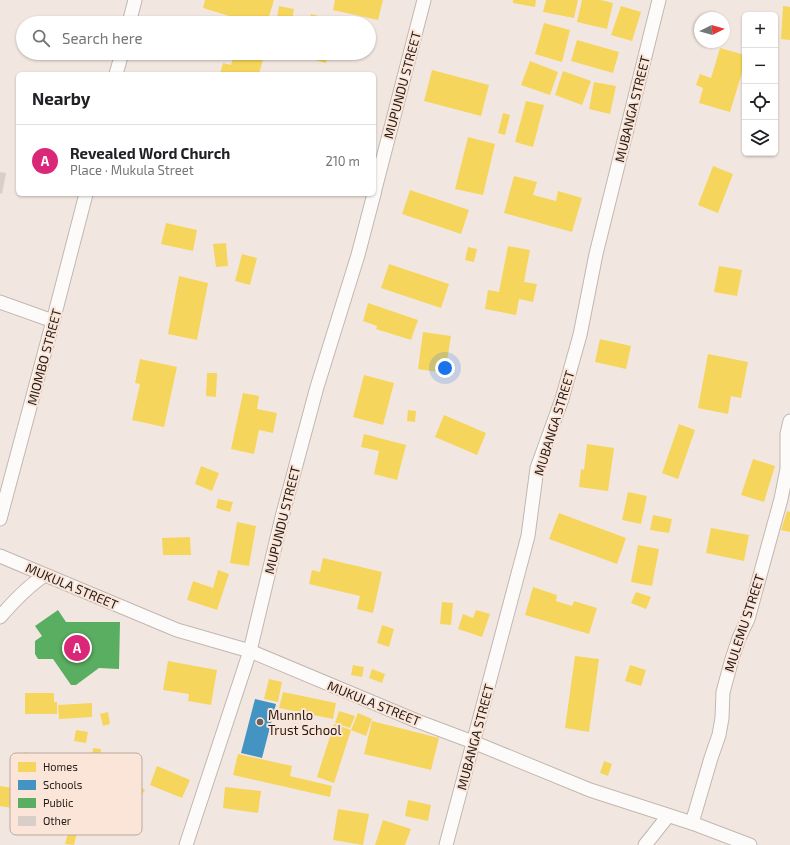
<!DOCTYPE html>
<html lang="en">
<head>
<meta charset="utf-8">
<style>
	:root { --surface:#fff; --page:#f2f2f2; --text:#202124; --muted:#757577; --line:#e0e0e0; --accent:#db2777 }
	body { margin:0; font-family:"Exo 2",sans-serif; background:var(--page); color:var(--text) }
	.controls { position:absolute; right:12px; top:12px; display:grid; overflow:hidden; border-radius:6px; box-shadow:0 1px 3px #0004 }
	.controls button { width:36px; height:36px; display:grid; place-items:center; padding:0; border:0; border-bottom:1px solid var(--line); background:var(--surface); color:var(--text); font:20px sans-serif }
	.compass { position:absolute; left:694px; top:12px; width:36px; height:36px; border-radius:50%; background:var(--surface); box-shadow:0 1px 3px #0004; rotate:85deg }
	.you { position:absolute; left:445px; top:368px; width:14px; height:14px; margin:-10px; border:3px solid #fff; border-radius:50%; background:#1a73e8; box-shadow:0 0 0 6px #1a73e833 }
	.badge { display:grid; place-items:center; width:26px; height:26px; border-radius:50%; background:var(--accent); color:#fff; font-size:13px; font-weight:700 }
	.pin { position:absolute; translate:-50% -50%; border:2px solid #fff; box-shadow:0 1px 4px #0006 }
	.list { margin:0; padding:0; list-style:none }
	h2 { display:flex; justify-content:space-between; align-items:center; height:52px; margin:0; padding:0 16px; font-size:17px }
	h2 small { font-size:13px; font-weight:400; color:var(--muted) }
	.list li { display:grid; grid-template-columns:26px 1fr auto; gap:12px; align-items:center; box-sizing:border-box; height:72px; padding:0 16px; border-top:1px solid var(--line) }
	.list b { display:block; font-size:15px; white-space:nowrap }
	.list p { margin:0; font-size:13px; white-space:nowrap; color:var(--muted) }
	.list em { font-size:13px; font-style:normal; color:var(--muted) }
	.icon { flex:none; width:22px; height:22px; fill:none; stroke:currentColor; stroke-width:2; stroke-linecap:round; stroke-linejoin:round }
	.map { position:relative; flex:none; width:790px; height:845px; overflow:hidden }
	.search { position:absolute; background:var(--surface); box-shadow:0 1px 3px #0004; left:16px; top:16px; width:360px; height:44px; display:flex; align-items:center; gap:10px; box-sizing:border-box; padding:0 14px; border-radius:22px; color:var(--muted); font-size:15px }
	.panel { position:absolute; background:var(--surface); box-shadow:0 1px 3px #0004; left:16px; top:72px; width:360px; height:124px; border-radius:6px }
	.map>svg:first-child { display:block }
</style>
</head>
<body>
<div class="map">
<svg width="790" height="845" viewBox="0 0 790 845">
	<rect width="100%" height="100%" fill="#f2e7e0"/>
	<!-- homes -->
	<g fill="#f6d55c">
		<path d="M205,0H274L267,23H252L203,8Z"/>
		<path d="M335,0H383L378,20L333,10Z"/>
		<path d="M513,0H536L535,7L513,3Z"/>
		<path d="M546,0H578L574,18L543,12Z"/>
		<path d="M582,0H601L613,3L607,29L577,22Z"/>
		<path d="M279,6L294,9L292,21L277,18Z"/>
		<path d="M621,6L641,12L632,41L611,35Z"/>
		<path d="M783,6L790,7V40L781,39Z"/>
		<path d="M311,14L337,21L336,23H309Z"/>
		<path d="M544,23L570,30L562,62L535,54Z"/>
		<path d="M577,40L619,52L613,73L571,61Z"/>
		<path d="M720,48L745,55V63L730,112L699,103L703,88L696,85L700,74L711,78Z"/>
		<path d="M234,53H254L264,56L259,74H220L223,63L231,65Z"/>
		<path d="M301,53H328L326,63L300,56Z"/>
		<path d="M530,61L558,72L550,95L521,85Z"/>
		<path d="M432,70L489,85L481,116L424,101Z"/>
		<path d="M563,71L591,81L582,105L555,95Z"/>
		<path d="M594,82L616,86L610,114L589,109Z"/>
		<path d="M526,101L544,105L533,147L515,142Z"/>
		<path d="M503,113L510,115L505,135L498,133Z"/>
		<path d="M468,137L495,144L483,195L455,189Z"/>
		<path d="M713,166L733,174L718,213L698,205Z"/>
		<path d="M514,176L537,182L533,195L556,201L558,191L582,198L572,232L504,213Z"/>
		<path d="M410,190L469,210L461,234L402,214Z"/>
		<path d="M166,223L197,230L193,251L161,244Z"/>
		<path d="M226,243L228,266L216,267L213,244Z"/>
		<path d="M508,246L530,250L524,282L537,284L533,302L519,299L516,315L485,309L488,290L499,292Z"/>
		<path d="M468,247L477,249L474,262L465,260Z"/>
		<path d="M242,254L257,258L250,285L235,281Z"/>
		<path d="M389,264L449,284L441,308L381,288Z"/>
		<path d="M719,266L742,270L737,296L714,292Z"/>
		<path d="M179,276L208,283L197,340L168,334Z"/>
		<path d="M368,303L418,320L411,340L376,329L377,326L363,321Z"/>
		<path d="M423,332L451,336L445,373L418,369Z"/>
		<path d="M600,339L631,346L626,369L595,362Z"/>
		<path d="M708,354L748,362L741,398L731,396L728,414L698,408Z"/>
		<path d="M140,359L177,367L164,427L132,420L140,384L135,383Z"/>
		<path d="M207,373H217L216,397L206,396Z"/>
		<path d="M364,375L394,383L383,425L353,417Z"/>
		<path d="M243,393L259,396L257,409L277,413L273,433L259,430L254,454L231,449Z"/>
		<path d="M408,410L416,411L415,422L407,421Z"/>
		<path d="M444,415L486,433L477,455L435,437Z"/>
		<path d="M679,424L695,430L678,479L662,473Z"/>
		<path d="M364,434L406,445L397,480L374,474L379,451L361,447Z"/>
		<path d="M587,444L614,448L608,491L579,487L581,469L584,470Z"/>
		<path d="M753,459L775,466L764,502L741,495Z"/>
		<path d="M201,466L219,473L212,491L195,484Z"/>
		<path d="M628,492L647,496L641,524L622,520Z"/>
		<path d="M218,499L233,502L230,512L216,508Z"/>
		<path d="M787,511L790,512V532L781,530Z"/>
		<path d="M559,513L626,538L617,564L549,539Z"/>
		<path d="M653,515L672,519L669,533L650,530Z"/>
		<path d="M237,522L256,526L249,566L230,563Z"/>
		<path d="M711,528L749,535L744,561L706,553Z"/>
		<path d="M190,537L191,555H163L162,538Z"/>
		<path d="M638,545L659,549L652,586L631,582Z"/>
		<path d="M323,558L382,572L373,613L357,609L360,596L309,584L312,570L320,572Z"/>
		<path d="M218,570L229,574L217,610L187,600L193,581L213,588Z"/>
		<path d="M533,587L557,595L556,601L572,606L574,601L597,608L589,634L525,615Z"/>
		<path d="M636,592L651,597L646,609L631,603Z"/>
		<path d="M442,602L453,603L451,625L440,624Z"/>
		<path d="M476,610L490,614L482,637L458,629L463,614L473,618Z"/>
		<path d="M382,625L394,629L389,647L377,643Z"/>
		<path d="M575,656L599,659L589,732L565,728Z"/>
		<path d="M168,661L217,670L211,705L188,701L189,694L163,690Z"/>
		<path d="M353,665L364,667L362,677L351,675Z"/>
		<path d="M630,665L646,670L641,686L625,681Z"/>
		<path d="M372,669L385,674L382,683L369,678Z"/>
		<path d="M269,679L282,682L278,702L264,699Z"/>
		<path d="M283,692L336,703L333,719L279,708Z"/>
		<path d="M25,693H54V702H57V714H25Z"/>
		<path d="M92,703V717L59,719L58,705Z"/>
		<path d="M339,711L355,716L350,728L335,723Z"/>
		<path d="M108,712L110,724L103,726L100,714Z"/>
		<path d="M358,713L372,719L366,736L351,730Z"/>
		<path d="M372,721L439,738L431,770L364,754Z"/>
		<path d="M334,724L351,730L334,783L317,777Z"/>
		<path d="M76,730L88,732L86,743L74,741Z"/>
		<path d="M93,748L101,749L100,764L92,763Z"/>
		<path d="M25,752L57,758L52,787L63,788L58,816L0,806V786L19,789Z"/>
		<path d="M238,754L292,766L290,776L332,786L330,797L233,775Z"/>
		<path d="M604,761L612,764L608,776L600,773Z"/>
		<path d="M157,766L190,780L182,798L150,785Z"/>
		<path d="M123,774L145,790L140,797L118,782Z"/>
		<path d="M225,787L261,791L258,813L223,808Z"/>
		<path d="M408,800L431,805L428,821L405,816Z"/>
		<path d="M338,809L369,814L363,845L333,840Z"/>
		<path d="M383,820L411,829L405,845H375Z"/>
		<path d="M69,830L77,832L74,845L65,844Z"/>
	</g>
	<!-- schools -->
	<path fill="#4393c3" d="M255,699L276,704L262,758L241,753Z"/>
	<!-- public -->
	<path fill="#5aae61" d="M58,610L66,622H120L119,669L99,668L76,685H71L53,659H38L35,654V641L42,636L35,626Z"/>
	<!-- building -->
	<path fill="#d9cfc8" d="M0,172L6,173L2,194L0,193Z"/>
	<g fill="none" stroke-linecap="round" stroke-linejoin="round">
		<!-- minor casing -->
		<g stroke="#c0b7b1" stroke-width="15">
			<g id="minor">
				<path d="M129,23L135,0"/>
				<path d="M116,74L122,53"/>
				<path d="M374,193L424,0"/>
				<path d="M0,302L53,321"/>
				<path d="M0,519L53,321L86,194"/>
				<path d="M0,556L177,630L250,651L417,721L473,742L590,790L692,823L750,845"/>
				<path d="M0,617C13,602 28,586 45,575"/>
				<path d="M692,823L711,758L719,735L722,718L723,692L732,659L739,638L748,619L781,499L787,469V434L790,421"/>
				<path d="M186,845L250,651L282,517L317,387L358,255L374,194"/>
				<path d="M446,845L528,536L537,468L562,399L580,335L596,254L659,0"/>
				<path d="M645,845L668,816"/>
			</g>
		</g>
		<!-- minor -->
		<use href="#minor" stroke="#fdfbfa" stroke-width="13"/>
	</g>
	<!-- markers -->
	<circle fill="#6b625d" stroke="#fae5d8" stroke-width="1.5" cx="260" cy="722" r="4"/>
	<g text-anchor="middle" stroke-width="4" stroke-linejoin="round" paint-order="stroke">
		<!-- street labels -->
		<g font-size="13" fill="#231b16" stroke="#fae5d8">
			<text transform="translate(402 85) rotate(-75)" y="5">MUPUNDU STREET</text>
			<text transform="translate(632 109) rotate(-76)" y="5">MUBANGA STREET</text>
			<text transform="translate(44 357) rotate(-75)" y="5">MIOMBO STREET</text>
			<text transform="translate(554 423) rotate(-73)" y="5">MUBANGA STREET</text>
			<text transform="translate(282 520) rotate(-76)" y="5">MUPUNDU STREET</text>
			<text transform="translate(72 586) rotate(23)" y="5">MUKULA STREET</text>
			<text transform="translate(744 623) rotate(-72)" y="5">MULEMU STREET</text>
			<text transform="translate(374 703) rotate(22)" y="5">MUKULA STREET</text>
			<text transform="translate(475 737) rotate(-75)" y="5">MUBANGA STREET</text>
		</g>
		<!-- poi labels -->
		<g font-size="13" fill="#231b16" stroke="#fae5d8" text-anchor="start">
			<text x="268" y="720">Munnlo<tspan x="268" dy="15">Trust School</tspan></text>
		</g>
	</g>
	<!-- legend -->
	<rect x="10" y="753" width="132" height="82" rx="6" fill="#fae5d8" stroke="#baa89e" stroke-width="1"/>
	<rect x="18" y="762" width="18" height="10" fill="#f6d55c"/>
	<rect x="18" y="780" width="18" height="10" fill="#4393c3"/>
	<rect x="18" y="798" width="18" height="10" fill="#5aae61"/>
	<rect x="18" y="816" width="18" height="10" fill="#d9cfc8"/>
	<g font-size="11" fill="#231b16">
		<text x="43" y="771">Homes</text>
		<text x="43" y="789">Schools</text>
		<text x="43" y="807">Public</text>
		<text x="43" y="825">Other</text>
	</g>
</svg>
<div class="controls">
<button>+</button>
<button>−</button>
<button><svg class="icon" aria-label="locate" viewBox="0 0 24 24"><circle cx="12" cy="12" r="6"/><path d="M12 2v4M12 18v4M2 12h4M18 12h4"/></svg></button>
<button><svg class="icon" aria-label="layers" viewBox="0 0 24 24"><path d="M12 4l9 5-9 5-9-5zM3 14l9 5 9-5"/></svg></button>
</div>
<svg class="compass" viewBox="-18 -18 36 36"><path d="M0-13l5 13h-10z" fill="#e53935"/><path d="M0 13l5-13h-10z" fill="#757577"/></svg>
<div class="you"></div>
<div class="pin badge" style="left:77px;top:648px">A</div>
<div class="search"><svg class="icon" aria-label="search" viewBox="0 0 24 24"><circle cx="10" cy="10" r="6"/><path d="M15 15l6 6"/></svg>Search here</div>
<section class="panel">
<h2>Nearby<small></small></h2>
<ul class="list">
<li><span class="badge">A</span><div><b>Revealed Word Church</b><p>Place · Mukula Street</p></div><em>210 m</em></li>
</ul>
</section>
</div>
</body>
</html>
